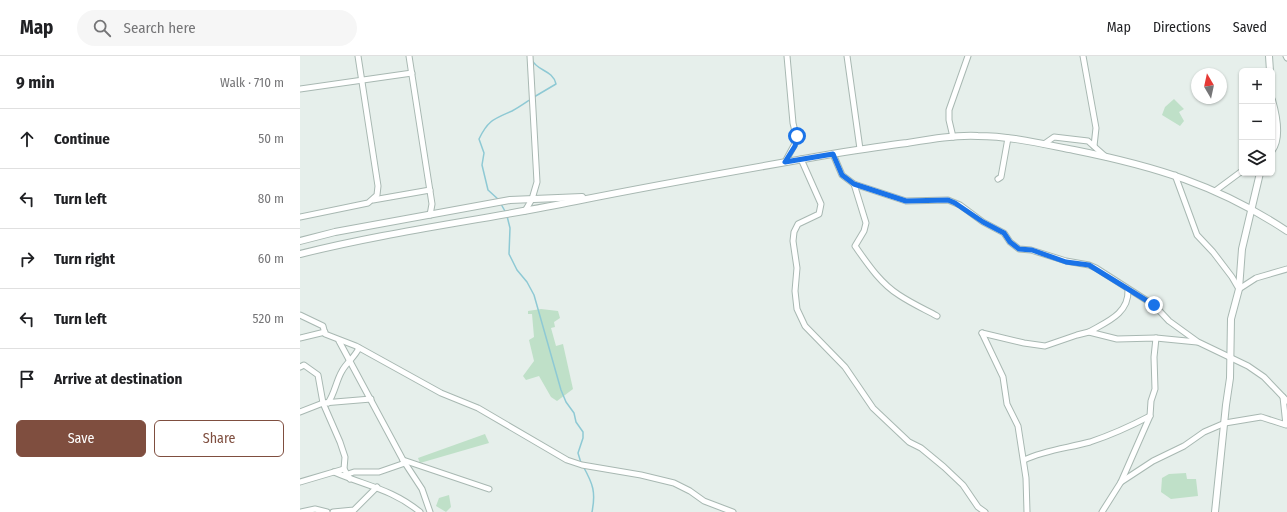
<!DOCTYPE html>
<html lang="en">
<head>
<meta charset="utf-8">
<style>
	:root { --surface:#fff; --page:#f6f6f6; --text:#202124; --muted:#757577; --line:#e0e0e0; --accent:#7f4e3f }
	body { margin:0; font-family:"Fira Sans Condensed",sans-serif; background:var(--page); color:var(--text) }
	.controls { position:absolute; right:12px; top:12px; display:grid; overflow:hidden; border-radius:6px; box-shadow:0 1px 3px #0004 }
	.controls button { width:36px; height:36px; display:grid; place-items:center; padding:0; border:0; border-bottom:1px solid var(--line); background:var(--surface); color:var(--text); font:20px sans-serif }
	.compass { position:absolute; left:891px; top:12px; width:36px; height:36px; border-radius:50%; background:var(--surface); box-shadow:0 1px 3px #0004; rotate:351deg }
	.stop { position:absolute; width:12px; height:12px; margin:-9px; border:3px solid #1a73e8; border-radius:50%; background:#fff }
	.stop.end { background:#1a73e8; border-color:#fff; box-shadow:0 1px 4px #0008 }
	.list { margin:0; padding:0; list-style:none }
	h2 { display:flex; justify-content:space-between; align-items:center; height:52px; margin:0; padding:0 16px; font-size:17px }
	h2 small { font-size:13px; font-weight:400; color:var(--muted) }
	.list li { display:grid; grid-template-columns:26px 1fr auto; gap:12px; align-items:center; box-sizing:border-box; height:60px; padding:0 16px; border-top:1px solid var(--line) }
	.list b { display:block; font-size:15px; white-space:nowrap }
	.list em { font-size:13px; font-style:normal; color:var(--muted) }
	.actions { display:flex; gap:8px; padding:12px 16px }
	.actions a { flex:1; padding:9px 0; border:1px solid var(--accent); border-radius:6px; text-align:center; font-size:14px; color:var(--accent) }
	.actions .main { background:var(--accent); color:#fff }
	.icon { flex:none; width:22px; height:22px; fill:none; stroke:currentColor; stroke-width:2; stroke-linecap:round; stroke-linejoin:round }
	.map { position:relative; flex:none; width:987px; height:456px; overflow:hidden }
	header { display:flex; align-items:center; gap:24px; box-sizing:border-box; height:56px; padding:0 20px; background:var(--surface); border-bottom:1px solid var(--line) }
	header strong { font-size:19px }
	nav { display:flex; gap:22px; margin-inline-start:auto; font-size:14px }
	.search { width:280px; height:36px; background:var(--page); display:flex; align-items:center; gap:10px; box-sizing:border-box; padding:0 14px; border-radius:22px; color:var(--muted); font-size:15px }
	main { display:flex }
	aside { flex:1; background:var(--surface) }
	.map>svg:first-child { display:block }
</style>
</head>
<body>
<header>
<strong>Map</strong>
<div class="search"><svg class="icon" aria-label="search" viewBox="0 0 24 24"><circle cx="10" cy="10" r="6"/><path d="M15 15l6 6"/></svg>Search here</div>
<nav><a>Map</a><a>Directions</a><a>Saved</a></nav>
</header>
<main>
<aside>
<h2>9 min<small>Walk · 710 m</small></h2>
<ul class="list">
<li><svg class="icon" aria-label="ahead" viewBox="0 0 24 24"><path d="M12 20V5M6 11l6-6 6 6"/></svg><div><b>Continue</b></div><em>50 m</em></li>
<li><svg class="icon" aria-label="left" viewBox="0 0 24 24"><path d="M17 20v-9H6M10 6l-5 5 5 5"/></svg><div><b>Turn left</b></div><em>80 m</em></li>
<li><svg class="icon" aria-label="right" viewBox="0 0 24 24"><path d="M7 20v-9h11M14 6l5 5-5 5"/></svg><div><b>Turn right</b></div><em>60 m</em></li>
<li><svg class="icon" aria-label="left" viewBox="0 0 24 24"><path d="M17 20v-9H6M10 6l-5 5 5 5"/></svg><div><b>Turn left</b></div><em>520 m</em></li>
<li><svg class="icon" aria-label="arrive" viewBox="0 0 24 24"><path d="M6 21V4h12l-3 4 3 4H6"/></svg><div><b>Arrive at destination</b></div></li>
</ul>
<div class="actions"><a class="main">Save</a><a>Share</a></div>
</aside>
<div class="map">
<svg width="987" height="456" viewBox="0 0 987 456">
	<rect width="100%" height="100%" fill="#e6efeb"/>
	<!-- green -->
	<g fill="#bfe0c8">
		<path d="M874,43L884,53L879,56L884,65L880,70L862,59L865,51Z"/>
		<path d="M241,253L258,255L260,262L254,266L255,271L251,272L256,290L263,288L273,333L257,345L251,341L239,320L226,324L223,320L234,305L229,284L234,281L232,258H228V255Z"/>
		<path d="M185,378L189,387L120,407L118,402Z"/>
		<path d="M886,417L887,423H896L898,440L871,443L861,436L862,422L869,418Z"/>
		<path d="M149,439L151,451L146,456L136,450L139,442Z"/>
	</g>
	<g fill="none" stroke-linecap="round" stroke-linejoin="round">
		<!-- stream -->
		<g stroke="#8ec9d4" stroke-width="1.5">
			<path d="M232,4C237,15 253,14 256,28L234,41"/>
			<path d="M199,144L188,134L182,109L184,97L179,83C188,64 194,63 212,55C218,52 225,47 231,43"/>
			<path d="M201,148L206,157"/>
			<path d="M207,160L210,172L209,198L217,214L227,226L234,239L261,334L266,346L274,357L276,366L283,376V382L278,397L281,407"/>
			<path d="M283,410C293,428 296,436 292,456"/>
		</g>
		<!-- minor casing -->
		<g stroke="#a8b8b2" stroke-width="7">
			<g id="minor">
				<path d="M109,0L132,148L130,159"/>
				<path d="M547,0L560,93"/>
				<path d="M783,0L796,72L794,90"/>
				<path d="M986,0L987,2"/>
				<path d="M0,33L112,17"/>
				<path d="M653,81L649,64V54L668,0"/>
				<path d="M744,88L754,81L788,85L806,101"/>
				<path d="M533,98L542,119L554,128L606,145L648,144L660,149L683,166L704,177L710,186L719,193L731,194L766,205L789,209L796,212L854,249L869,265L898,286L948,310L964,321L987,345"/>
				<path d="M501,103L521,148L519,158L498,168L494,176L493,185L497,212L495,235L497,253L505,270L545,311L573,352L609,386L621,392L644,411L663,429L678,451L685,456"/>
				<path d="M485,106L497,84L493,67L487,0"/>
				<path d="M875,119L897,179L913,196L932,221L939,233L956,222L987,213"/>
				<path d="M698,123L701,121L708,82"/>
				<path d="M554,128L566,167L564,175L555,190C567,207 580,227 599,239C611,247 624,253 637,260"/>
				<path d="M915,135L942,115"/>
				<path d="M73,144L130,134"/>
				<path d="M225,155L232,143L237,126L230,0"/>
				<path d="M0,161L68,147L77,139L78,130L58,0"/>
				<path d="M0,259L23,270L25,278L56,290L141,337L178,352L267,404L282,409L341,419L374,427L390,435L404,445L433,456"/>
				<path d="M789,276C806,266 829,258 828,234"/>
				<path d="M682,277L724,287L745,290L777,279L789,276L817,283L856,282L897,286"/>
				<path d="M682,277L703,321L707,348L718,370L726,422L727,456"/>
				<path d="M0,282L25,276"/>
				<path d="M39,285L103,404L122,433L130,456"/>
				<path d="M0,311L4,309L18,319L23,347L40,386L45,401L44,413L50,423"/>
				<path d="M28,347C35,337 36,325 42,315C47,306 54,302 59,292"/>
				<path d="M0,356L23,347L71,343"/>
				<path d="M103,404L189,433"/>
				<path d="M724,404C745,394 768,392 790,386C811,379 831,370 850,360"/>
				<path d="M34,416C66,430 92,433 120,456"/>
				<path d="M45,419L54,416H79L105,407"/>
				<path d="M0,426L44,413"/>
				<path d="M821,426L853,405L884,390L904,376L925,367L961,361L986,369L983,341"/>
				<path d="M1,456L15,453L27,456"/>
				<path d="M33,456L54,454L77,431"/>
				<path d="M802,456L821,426L850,360L851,345L855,333L854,301L856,282"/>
			</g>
		</g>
		<!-- tertiary casing -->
		<g stroke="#a8b8b2" stroke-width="8">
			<g id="tertiary">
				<path d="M969,0L970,15"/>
				<path d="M972,44C976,58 981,82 972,94"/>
				<path d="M0,185L35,176L210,144L282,141"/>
				<path d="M0,198C91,175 184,164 276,145C361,128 446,113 532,98C557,94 582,90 607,87C631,83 654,79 678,80C710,80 743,88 774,94C854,110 918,129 987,175"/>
				<path d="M915,456L926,349L930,322L931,263L939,233L942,193L960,117"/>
			</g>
		</g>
		<!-- minor -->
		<use href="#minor" stroke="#fff" stroke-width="5"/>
		<!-- tertiary -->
		<use href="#tertiary" stroke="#fff" stroke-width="6"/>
	</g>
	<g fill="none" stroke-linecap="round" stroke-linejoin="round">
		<!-- route -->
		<path stroke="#1a73e8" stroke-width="5" d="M497,80L495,90L485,106L533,98L542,119L554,128L606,145L648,144L655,147L683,166L704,177L710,186L719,193L732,194L766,206L789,209L854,249"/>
	</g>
</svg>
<div class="controls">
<button>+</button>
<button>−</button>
<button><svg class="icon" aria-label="layers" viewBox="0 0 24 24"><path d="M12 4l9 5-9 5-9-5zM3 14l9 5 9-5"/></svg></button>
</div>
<svg class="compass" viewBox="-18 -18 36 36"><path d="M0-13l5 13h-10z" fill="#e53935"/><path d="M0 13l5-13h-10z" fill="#757577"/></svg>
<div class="stop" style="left:497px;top:80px"></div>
<div class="stop end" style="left:854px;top:249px"></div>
</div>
</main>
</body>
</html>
